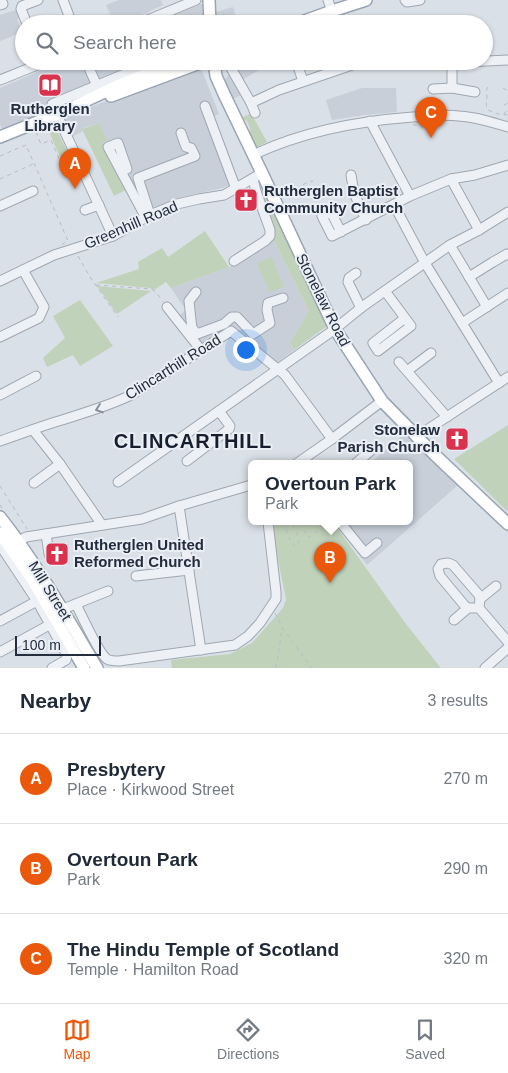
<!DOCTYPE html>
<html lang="en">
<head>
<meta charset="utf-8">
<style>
	:root { --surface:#fff; --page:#f6f6f7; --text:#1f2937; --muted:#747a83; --line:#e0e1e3; --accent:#ea580c }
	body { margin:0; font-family:Helvetica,sans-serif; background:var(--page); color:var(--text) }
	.scale { position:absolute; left:15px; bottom:12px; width:86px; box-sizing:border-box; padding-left:5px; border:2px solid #232d3e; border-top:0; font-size:14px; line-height:18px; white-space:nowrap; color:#232d3e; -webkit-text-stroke:4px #eaeef5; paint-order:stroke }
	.you { position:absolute; left:245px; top:349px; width:18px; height:18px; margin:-12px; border:4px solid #fff; border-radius:50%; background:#1a73e8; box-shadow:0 0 0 8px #1a73e833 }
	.badge { display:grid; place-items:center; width:32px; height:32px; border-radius:50%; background:var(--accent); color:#fff; font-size:16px; font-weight:700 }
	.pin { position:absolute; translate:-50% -41px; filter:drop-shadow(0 1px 2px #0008) }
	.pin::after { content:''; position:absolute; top:26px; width:18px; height:15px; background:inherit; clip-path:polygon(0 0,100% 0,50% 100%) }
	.popup { position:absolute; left:248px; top:460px; width:165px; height:65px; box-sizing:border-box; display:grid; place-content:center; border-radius:8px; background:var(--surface); filter:drop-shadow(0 1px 4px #0005); font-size:16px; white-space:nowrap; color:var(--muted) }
	.popup b { font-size:19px; color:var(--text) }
	.popup::after { content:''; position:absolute; left:50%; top:100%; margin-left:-10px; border:10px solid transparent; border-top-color:var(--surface) }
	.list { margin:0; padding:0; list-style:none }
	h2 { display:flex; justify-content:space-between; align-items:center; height:65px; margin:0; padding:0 20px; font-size:21px }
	h2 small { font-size:16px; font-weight:400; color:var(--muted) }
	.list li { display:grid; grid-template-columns:32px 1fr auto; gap:15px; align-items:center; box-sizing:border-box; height:90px; padding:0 20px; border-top:1px solid var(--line) }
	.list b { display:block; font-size:19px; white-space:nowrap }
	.list p { margin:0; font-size:16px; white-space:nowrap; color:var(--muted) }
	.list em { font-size:16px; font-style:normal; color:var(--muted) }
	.icon { flex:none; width:28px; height:28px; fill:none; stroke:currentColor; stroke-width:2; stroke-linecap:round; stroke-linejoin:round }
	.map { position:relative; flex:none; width:508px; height:668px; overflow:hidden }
	.search { position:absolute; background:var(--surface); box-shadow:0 1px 4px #0004; left:15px; right:15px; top:15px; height:55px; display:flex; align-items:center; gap:12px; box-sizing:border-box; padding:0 18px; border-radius:28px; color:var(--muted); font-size:19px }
	.sheet { height:335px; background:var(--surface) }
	nav { display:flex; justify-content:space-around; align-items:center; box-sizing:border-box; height:70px; border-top:1px solid var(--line); background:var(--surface); font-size:14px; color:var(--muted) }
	nav a { display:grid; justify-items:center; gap:2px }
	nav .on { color:var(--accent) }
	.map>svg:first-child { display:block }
</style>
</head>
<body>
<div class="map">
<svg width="508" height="668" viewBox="0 0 508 668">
	<rect width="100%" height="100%" fill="#dae0e7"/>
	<!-- built -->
	<g fill="#c8cfd9">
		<path d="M119,0H161L163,5L123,24H115L106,5Z"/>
		<path d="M198,4H204L206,24H151Z"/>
		<path d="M233,7L236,16L240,15L242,24H218L216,12Z"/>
		<path d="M16,10L20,17L17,20L22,30L11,37L0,41V15Z"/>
		<path d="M62,61H164L2,130L0,124V88Z"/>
		<path d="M234,61H262L264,67L237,83L242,95L230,100L223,82L236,65Z"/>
		<path d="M199,67L203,73L219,114L208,119L232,184L222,188L179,198L146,212L110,160L102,143L107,140L99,123L83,128V131L72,137L63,117Z"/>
		<path d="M362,88H396L397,112L364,115L332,120L326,100Z"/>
		<path d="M273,239L309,311L290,342L294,350L277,363L231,326L199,347L176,318L186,310L171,288L229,267Z"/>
		<path d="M404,434L458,485L367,565L336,522H409V464H369Z"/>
	</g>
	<!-- green -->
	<g fill="#c1d2bb">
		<path d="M250,114L252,115L267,142L257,147L255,146L249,134L250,128L247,121L241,118Z"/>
		<path d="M99,123L107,140L102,143L110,159L128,189L114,196L82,129Z"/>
		<path d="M55,126L78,174L76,175L67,171L65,167H64L48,129Z"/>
		<path d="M258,188L264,191L325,318L327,326L294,350L290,342L309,311L273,239L274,231Z"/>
		<path d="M205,231L229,267L171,288L166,282L154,290L150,288L96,283L139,269L138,262L162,248L168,257Z"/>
		<path d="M272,257L284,287L269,292L257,263Z"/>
		<path d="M97,286L151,291L117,314Z"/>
		<path d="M80,300L113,346L80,366L73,355L47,367L43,358L65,338L53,316Z"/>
		<path d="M508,425V512L454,459Z"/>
		<path d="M273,522H333L406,624L441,668H172L171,660L230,654L252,643L283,608L286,599L276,550Z"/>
	</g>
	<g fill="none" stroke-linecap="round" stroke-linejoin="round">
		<!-- minor casing -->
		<g stroke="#9fa7b1" stroke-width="11">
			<g id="minor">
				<path d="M63,0L72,24"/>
				<path d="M328,0L336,24"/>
				<path d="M405,0L407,2L420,0"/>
				<path d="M0,5L3,4L1,0"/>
				<path d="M27,24L21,9L22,6L38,0"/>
				<path d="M138,24L196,0"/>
				<path d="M86,61L97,86"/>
				<path d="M227,61L251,103L255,113"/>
				<path d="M296,61L303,81"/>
				<path d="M452,63V88"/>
				<path d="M0,80L47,61"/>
				<path d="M433,89L452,88L475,92"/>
				<path d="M251,103L279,90L358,63L372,62L424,64L508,60"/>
				<path d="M205,106L236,189"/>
				<path d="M370,121L410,196"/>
				<path d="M253,155C303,131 358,121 413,117C429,116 444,114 459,116C476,117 492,122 508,127"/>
				<path d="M121,171L127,169L118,143L108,147L146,218"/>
				<path d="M351,175L354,193L366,220"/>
				<path d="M451,179L479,230"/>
				<path d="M394,205L425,263L499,383"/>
				<path d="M0,206L33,191"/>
				<path d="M85,210L99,205"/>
				<path d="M150,215L138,178L195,156L191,148L186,147L181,133"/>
				<path d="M341,232L331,212L322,216L332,236L410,196L451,179L475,175L508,165"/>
				<path d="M113,236L52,104L156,61"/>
				<path d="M450,245L487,307"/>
				<path d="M234,261L265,241L270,236V230L256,191L253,179"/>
				<path d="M356,273L349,278L348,282L361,308"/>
				<path d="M469,277L493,262L507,254L508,255"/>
				<path d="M0,281L54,255L113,236L150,215L177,204L199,199L224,195L262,173"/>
				<path d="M385,291L411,326L378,351L373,343L405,318"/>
				<path d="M196,292L189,301L191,320L192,328L197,334L224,324L232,317H237L253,334L270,323L267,310L268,303L283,298"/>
				<path d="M167,307L201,350"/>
				<path d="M462,323L508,293"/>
				<path d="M0,337L39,318L44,307L23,270"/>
				<path d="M399,362L447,417"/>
				<path d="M407,371L431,353"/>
				<path d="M0,395L36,376"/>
				<path d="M33,430L60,464L102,525"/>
				<path d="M416,437L508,377"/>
				<path d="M0,441C21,434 41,426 62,420C86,412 109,406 131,395L231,331L285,375L332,439"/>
				<path d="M187,461L229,429L230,426L219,411"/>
				<path d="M296,464L332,439L382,401"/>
				<path d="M355,464L374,448"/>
				<path d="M118,482L335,329L362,307L450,245L479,230L508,212"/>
				<path d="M34,483L60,464"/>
				<path d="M179,506L201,650"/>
				<path d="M340,522L365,553L377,543"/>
				<path d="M46,534L49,554"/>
				<path d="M13,544L26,537L142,519L179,506L251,485"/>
				<path d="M0,545L37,601L67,655L66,660L52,668"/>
				<path d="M136,576L189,570"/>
				<path d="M480,599L496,586"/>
				<path d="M76,604C81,614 99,654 107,659C110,661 115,661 119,661L235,645L248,636L260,623L276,599V592L268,522"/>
				<path d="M479,608H468L465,606L440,576L438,569L441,564L448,563L453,565L479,595L480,599L479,608L508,642"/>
				<path d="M63,609L108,591"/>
				<path d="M454,620L468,608"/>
				<path d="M0,621L37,601"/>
				<path d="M0,652L51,624"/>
				<path d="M485,668L508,648"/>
			</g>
		</g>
		<!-- major casing -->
		<g stroke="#99a4b3" stroke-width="14">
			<g id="major">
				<path d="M209,0L210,24"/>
				<path d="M296,24L332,11L366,0"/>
				<path d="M214,61L216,76L224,94L262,173L335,329L382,401L435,455L508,524"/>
				<path d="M111,96L205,61"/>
				<path d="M0,137L57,114L124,83L180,61"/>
				<path d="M0,517C37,564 66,616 97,668"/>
				<path d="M0,533L32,579L84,668"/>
			</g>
		</g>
		<!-- path -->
		<g stroke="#b8bdc5" stroke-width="1" stroke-dasharray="4 4" stroke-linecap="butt">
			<path d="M488,87C485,91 487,92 487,97C487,103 485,104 488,110L498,114L508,115"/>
			<path d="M503,88L508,91"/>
			<path d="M504,105L508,103"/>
			<path d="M504,114L508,110"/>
			<path d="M413,124L414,125L422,126L423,128"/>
			<path d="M36,132L41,144L51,140L63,168L66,171L77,177"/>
			<path d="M0,156L26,145L68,241L61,245"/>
			<path d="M0,179L33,164"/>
			<path d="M290,194C298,189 304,182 313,181"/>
			<path d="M78,256L90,277L118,317"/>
			<path d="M96,285L151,289L156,292L163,302"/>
			<path d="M0,486L27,529"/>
			<path d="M0,505L3,510"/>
			<path d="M283,522L291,542L294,546H296L299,542L297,534L292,522"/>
			<path d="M305,522V531L307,537H310L323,526V522"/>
			<path d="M275,613L283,629L312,668"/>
			<path d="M276,668L282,630"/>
		</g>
		<!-- minor -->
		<use href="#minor" stroke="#edf0f5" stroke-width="9"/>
		<!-- major -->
		<use href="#major" stroke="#fff" stroke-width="11"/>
	</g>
	<!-- one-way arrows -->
	<defs><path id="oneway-chevron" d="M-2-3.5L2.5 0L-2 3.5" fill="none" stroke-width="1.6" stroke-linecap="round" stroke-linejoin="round" transform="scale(1.25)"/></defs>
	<use stroke="#888e9a" href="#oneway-chevron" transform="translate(99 409) rotate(161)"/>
	<!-- icons -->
	<defs>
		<g id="library-square" transform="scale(1.25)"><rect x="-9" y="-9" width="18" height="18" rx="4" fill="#da314d" stroke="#eaeef5"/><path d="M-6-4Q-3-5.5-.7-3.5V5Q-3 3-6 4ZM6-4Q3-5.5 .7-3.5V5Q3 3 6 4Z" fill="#fff"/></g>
		<g id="church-square" transform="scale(1.25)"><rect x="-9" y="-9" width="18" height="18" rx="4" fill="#da314d" stroke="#eaeef5"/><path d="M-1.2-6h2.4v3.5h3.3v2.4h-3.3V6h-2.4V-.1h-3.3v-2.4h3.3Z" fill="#fff"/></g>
	</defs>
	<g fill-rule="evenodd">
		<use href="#library-square" x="50" y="85"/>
		<use href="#church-square" x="246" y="200"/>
		<use href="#church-square" x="457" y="439"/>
		<use href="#church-square" x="57" y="554"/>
	</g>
	<g text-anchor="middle" stroke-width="4" stroke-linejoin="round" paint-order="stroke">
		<!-- poi labels -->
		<g font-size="15" font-weight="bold" fill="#232d3e" stroke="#eaeef5" text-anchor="start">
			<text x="50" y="114" text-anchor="middle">Rutherglen<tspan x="50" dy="17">Library</tspan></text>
			<text x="264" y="196">Rutherglen Baptist<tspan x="264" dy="17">Community Church</tspan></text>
			<text x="440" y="435" text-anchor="end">Stonelaw<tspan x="440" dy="17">Parish Church</tspan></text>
			<text x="74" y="550">Rutherglen United<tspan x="74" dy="17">Reformed Church</tspan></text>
		</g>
		<!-- street labels -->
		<g font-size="15" fill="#232d3e" stroke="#eaeef5">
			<text transform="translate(131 225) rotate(-23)" y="5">Greenhill Road</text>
			<text transform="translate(323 300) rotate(63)" y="5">Stonelaw Road</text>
			<text transform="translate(173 367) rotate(-32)" y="5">Clincarthill Road</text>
			<text transform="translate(50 591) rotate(58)" y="5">Mill Street</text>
		</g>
		<!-- district labels -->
		<g font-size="20" font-weight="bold" letter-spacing="1" fill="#161f2e" stroke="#eaeef5">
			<text x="193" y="448">CLINCARTHILL</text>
		</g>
	</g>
</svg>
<div class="scale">100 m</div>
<div class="you"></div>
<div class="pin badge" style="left:75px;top:189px">A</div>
<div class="pin badge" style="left:330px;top:583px">B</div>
<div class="popup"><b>Overtoun Park</b>Park</div>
<div class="pin badge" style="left:431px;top:138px">C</div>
<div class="search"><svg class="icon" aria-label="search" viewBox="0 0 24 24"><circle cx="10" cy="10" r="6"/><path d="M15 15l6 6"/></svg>Search here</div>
</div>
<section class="sheet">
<h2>Nearby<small>3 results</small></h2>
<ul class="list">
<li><span class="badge">A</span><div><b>Presbytery</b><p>Place · Kirkwood Street</p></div><em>270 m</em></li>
<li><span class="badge">B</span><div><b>Overtoun Park</b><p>Park</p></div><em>290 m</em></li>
<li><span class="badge">C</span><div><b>The Hindu Temple of Scotland</b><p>Temple · Hamilton Road</p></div><em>320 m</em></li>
</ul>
</section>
<nav>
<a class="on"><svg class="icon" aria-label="map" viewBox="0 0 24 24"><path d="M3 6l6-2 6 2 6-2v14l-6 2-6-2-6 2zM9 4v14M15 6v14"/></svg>Map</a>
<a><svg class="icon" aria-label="directions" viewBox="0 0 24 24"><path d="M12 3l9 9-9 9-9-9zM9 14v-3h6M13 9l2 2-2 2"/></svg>Directions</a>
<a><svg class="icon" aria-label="saved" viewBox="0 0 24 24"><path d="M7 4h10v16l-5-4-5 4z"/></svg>Saved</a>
</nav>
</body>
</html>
